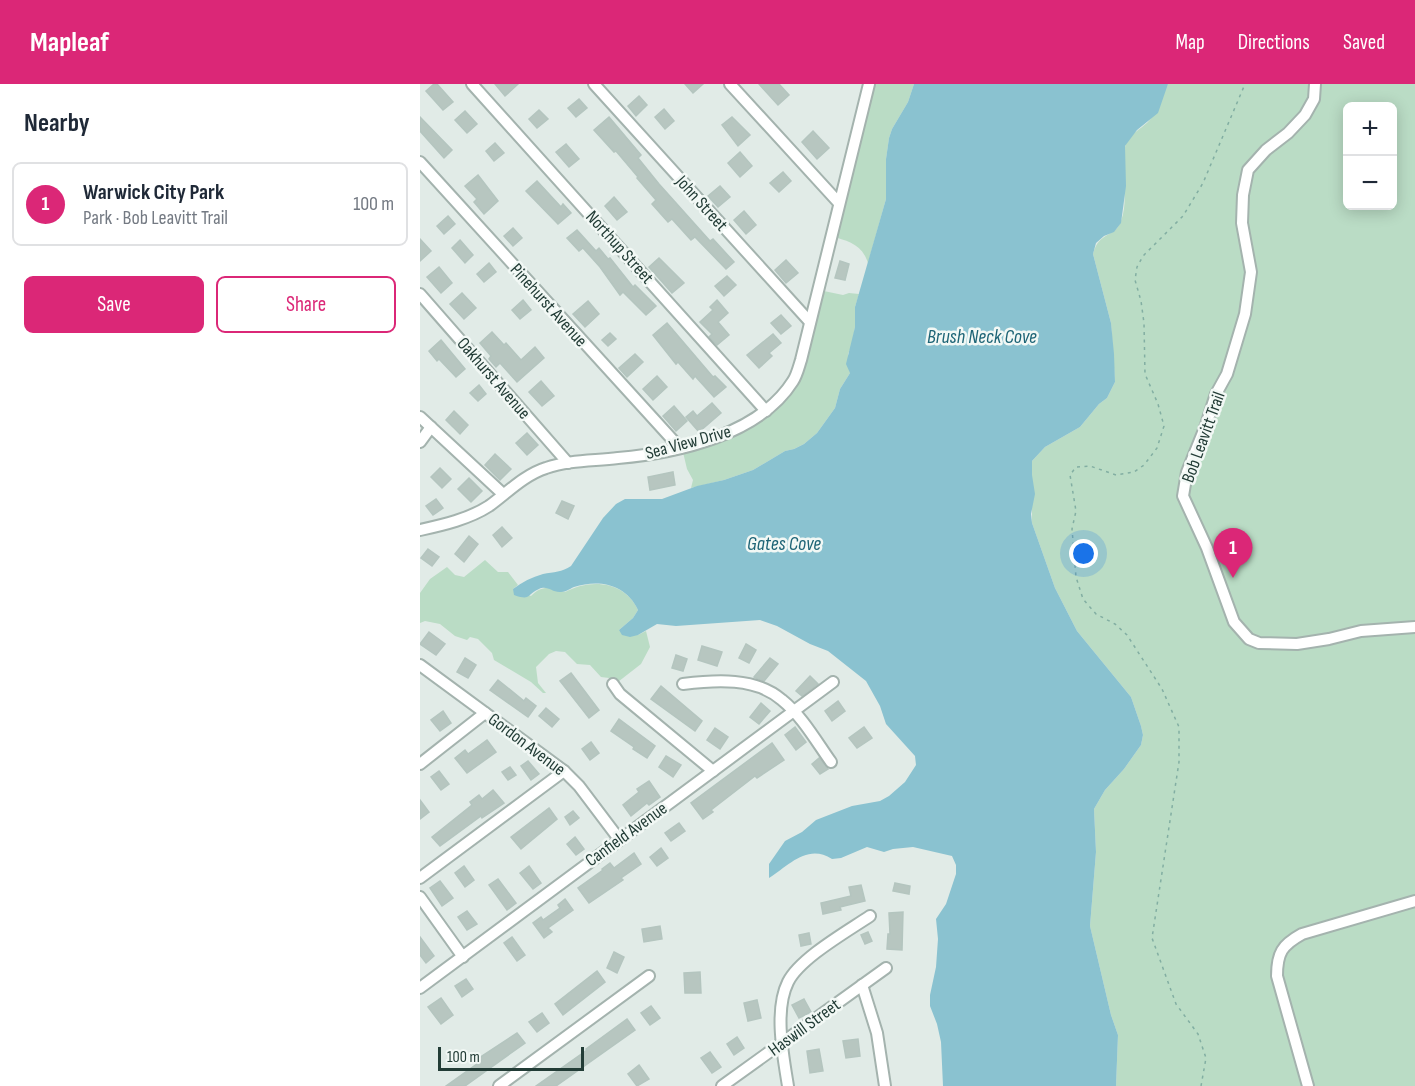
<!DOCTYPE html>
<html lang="en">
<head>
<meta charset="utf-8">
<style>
	:root { --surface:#fff; --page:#f2f2f3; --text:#1f2937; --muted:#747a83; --line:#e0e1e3; --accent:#db2777 }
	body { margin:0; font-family:"Sofia Sans Condensed",sans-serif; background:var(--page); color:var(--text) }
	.controls { position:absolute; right:18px; top:18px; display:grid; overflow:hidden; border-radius:9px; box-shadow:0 3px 15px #0003 }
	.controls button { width:54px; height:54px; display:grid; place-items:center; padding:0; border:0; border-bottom:2px solid var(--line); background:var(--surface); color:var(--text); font:30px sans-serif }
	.scale { position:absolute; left:18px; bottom:15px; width:146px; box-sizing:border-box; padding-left:6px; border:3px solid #223c36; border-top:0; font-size:16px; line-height:21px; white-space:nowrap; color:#223c36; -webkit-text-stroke:4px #f2f8f5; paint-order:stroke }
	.you { position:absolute; left:664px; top:470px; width:21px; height:21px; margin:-15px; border:4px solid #fff; border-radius:50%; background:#1a73e8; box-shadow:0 0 0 9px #1a73e833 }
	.badge { display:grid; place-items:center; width:39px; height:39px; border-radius:50%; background:var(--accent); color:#fff; font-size:20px; font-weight:700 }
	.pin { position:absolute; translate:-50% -50px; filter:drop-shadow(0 2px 3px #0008) }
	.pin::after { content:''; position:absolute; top:32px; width:21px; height:18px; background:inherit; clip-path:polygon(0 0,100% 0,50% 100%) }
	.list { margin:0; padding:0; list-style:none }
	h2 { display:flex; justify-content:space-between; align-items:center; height:78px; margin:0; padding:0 24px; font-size:26px }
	h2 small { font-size:20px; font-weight:400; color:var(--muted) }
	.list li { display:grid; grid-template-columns:39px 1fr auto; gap:18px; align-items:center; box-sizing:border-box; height:84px; margin:0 12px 12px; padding:0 12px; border:2px solid var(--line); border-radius:9px }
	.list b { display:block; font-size:22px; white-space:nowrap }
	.list p { margin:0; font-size:20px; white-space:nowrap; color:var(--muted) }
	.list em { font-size:20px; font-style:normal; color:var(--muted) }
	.actions { display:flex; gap:12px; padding:18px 24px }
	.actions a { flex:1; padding:14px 0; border:2px solid var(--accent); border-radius:9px; text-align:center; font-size:21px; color:var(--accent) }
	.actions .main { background:var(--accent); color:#fff }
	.map { position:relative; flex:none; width:995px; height:1002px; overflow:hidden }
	header { display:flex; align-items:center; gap:36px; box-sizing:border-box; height:84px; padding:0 30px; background:var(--accent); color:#fff }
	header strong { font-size:28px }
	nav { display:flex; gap:33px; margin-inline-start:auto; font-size:21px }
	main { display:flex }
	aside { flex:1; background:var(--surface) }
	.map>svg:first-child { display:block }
</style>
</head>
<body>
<header>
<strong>Mapleaf</strong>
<nav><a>Map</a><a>Directions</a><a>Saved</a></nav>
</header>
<main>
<aside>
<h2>Nearby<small></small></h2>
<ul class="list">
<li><span class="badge">1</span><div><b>Warwick City Park</b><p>Park · Bob Leavitt Trail</p></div><em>100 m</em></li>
</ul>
<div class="actions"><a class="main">Save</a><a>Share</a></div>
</aside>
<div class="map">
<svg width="995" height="1002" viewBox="0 0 995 1002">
	<rect width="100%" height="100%" fill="#e1ebe7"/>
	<!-- green -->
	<g fill="#badcc5" fill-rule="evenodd">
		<path d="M449,0H494L488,18L472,45L469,54L466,75V115L448,179C442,160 428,157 411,152Z"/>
		<path d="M748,0H995V1002H696L698,951L691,931L670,842L676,768L674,725L685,706L704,685L721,661L723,651L721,642L711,613L657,547L635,504L612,439V377L625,363L660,343L679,320L687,314L695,298L691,239L673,170C679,147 695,154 701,137C710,113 699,87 705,63C708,49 725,44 732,33C739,24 742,10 748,0ZM928,22H972V122H928Z"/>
		<path d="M399,206L423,211L429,209L439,210L435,223V243L432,261L428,270L430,289L420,305L415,324L397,349L384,360L374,365L365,367L333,386L304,396L271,404L273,396L267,385L262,364L329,339L372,298Z"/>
		<path d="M65,476L78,488H88L98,501L93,505L111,512C123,500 130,504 145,508C171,494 205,497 218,526L213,534L199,546L218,551L226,547L230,563L221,580L194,601L189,594L181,593L170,581L157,580L145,568L136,567L129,570L116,583L118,599L126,609H123L111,598L74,576L72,569L58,555L50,553L47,556L35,552L20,540L5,537L0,539V509L10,495L27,483L35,491L44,493Z"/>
	</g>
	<!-- water -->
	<path fill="#8ac2d0" d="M494,0H748L738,29L717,46L705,62L706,102L701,139L694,148L684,152L676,159L673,170L691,239L694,270L695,298L687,314L679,320L660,343L625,363L612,377V391L615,410L611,430L612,439L635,504L657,547L711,613L721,642L723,651L721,661L704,685L685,706L674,725L676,768L670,842L691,931L698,951L696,1002H523L521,958L517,940L510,922V911L516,883L518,855L516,835L526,820L536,790V781L532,772L493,763L473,765L464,768L447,763L421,774L412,775C388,759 369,781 349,794V780L365,757L382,748L396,736L432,722L460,717L469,712L485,698L496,681L495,672L466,640L460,622L446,597L408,567L390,560L357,542L340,536L256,542L237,540L218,551L210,553L202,551L199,546L213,534L218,526C206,500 179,495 154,503C149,505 146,508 141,508C132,509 128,501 119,505C106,511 111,517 94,511L93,505C102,498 112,493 123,490C134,488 142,488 151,482L183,434L196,420L205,415H242L277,402L304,396L333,386L365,367L374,365L384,360L397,349L415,324L420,305L430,289L426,280L435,243V223L466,115V75L469,54L472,45L488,18Z"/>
	<!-- building -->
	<g fill="#b7c6c0" stroke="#b4c5bf" stroke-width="1.5">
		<path d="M14,0H17L33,18L23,26L6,7Z"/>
		<path d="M75,0H98L85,12Z"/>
		<path d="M265,0H283L273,9Z"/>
		<path d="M339,0H359L369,11L358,21Z"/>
		<path d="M219,12L227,21L216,32L208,22Z"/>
		<path d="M159,15L167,24L156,33L148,24Z"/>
		<path d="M244,25L254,37L245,45L235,33Z"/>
		<path d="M119,26L128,35L117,44L109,35Z"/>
		<path d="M45,27L57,40L47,49L35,36Z"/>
		<path d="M0,33L32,66L24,74L0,47Z"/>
		<path d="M189,33L221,71L218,74L239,100L290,157L293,155L314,178L306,185L275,153L271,156L252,135L248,138L232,120L236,116L217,94L218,93L196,67L194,68L174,46Z"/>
		<path d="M312,33L330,51L318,62L302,41Z"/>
		<path d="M393,47L409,64L397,75L382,58Z"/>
		<path d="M75,59L84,69L74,77L66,67Z"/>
		<path d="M146,60L159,75L149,83L136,68Z"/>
		<path d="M320,68L332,82L320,93L308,79Z"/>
		<path d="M363,88L371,97L359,108L350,99Z"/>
		<path d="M58,91L78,117L64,130L54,118L57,115L45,102Z"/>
		<path d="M117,97L141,123L143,120L151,129L138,140L106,107Z"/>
		<path d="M300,102L310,113L298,123L288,112Z"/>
		<path d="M194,113L207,128L197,136L185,122Z"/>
		<path d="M324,127L336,141L326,150L314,136Z"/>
		<path d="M28,132L35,140L24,150L17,142Z"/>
		<path d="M93,144L102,154L93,162L84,152Z"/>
		<path d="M157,146L176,167L179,164L188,175L190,174L213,203L215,201L236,222L226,231L203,208L200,211L180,183L163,164L159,167L147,154Z"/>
		<path d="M0,155L11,167L0,177Z"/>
		<path d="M40,156L53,171L45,179L32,164Z"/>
		<path d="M239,174L264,199L252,209L229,183Z"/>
		<path d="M366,176L378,189L366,199L355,186Z"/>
		<path d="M420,177L429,180L425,196L415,194Z"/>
		<path d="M69,179L76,188L64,198L57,190Z"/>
		<path d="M19,183L32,199L21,209L7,193Z"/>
		<path d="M307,192L316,201L304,212L295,202Z"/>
		<path d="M42,209L56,224L44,235L30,220Z"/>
		<path d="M103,216L111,226L100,235L92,226Z"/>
		<path d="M297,216L308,229L298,238L309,251L297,261L289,253L292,250L280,238L293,226L290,223Z"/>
		<path d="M168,217L179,230L165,243L153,230Z"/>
		<path d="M361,231L371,242L361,250L351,239Z"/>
		<path d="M247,239L293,293L295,292L306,303L294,313L275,292L273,295L258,278L256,280L233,251Z"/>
		<path d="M72,248L84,261L86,259L101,276L115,263L124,274L97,298L80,279L76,283L69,275L71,272L60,259Z"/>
		<path d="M190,249L196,255L188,262L182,256Z"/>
		<path d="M353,250L361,259L349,269L352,272L339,284L327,271Z"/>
		<path d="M21,256L45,285L36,293L19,275L17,277L9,267Z"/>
		<path d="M215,270L223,278L207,293L199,284Z"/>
		<path d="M237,292L247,303L233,316L223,305Z"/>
		<path d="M121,297L134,312L122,322L109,308Z"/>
		<path d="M59,301L66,310L58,317L50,309Z"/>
		<path d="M292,319L301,329L279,348L266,333L273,327L277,332Z"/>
		<path d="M254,322L267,337L256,347L243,332Z"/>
		<path d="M34,327L48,341L40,350L26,336Z"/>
		<path d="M107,349L118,361L107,371L96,359Z"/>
		<path d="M75,370L91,385L80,396L65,381Z"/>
		<path d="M20,384L31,395L22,404L11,393Z"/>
		<path d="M253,388L255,401L230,406L228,393Z"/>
		<path d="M49,394L62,407L51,418L38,405Z"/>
		<path d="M16,415L23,424L13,431L6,422Z"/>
		<path d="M142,417L154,422L148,435L136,429Z"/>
		<path d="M82,443L92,454L82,463L73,451Z"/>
		<path d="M49,452L58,460L44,478L35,470Z"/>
		<path d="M8,465L19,473L12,482L1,474Z"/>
		<path d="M9,548L25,560L16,571L0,560Z"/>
		<path d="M326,560L336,566L329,579L319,574Z"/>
		<path d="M282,562L302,568L297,582L278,576Z"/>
		<path d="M256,571L267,575L263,587L252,584Z"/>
		<path d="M45,574L56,581L48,594L37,588Z"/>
		<path d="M350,574L358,580L344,597L336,594L334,593Z"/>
		<path d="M151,589L179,626L169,634L140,597Z"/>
		<path d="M390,592L398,600L382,612L376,607Z"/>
		<path d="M78,596L104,617L106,614L116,622L108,633L70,606Z"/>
		<path d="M241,602L282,637L275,647L231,615Z"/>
		<path d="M418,617L425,627L412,637L405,627Z"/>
		<path d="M341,619L350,627L339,640L330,633Z"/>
		<path d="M126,624L139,635L132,643L119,632Z"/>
		<path d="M23,627L31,639L20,647L11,636Z"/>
		<path d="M199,635L235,662L227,674L213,665L214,663L191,647Z"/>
		<path d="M375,643L386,658L376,666L365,651Z"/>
		<path d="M444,643L452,654L437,664L429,654Z"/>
		<path d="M295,644L308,653L300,665L287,656Z"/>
		<path d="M67,656L76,668L47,689L35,674L45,666L48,670Z"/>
		<path d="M171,658L179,669L170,676L162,665Z"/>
		<path d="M352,659L364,676L337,694L335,692L291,726L293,728L283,735L271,719Z"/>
		<path d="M246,672L261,681L253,693L239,683Z"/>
		<path d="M399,674L408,685L400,690L392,680Z"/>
		<path d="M108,677L119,690L111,696L101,682Z"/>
		<path d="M90,683L96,691L88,696L82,688Z"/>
		<path d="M19,687L29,700L21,706L11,693Z"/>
		<path d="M229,697L240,713L229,721L227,719L211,732L203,721L219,708L217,705Z"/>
		<path d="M73,706L84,719L62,734L61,732L20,762L12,753L52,721L50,718L59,711L62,715Z"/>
		<path d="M0,716L9,728L0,735Z"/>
		<path d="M129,724L137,735L101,765L91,753Z"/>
		<path d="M153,727L159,734L150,741L145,733Z"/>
		<path d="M259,739L265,747L251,757L245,749Z"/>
		<path d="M155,753L164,765L156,771L147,760Z"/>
		<path d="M241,764L248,774L237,782L230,773Z"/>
		<path d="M214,769L221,780L201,794L203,796L169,819L158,804L183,786L182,785L190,779L194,784Z"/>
		<path d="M44,782L54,796L45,803L35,789Z"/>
		<path d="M109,782L121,799L113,805L100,789Z"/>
		<path d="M78,795L96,819L87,826L69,801Z"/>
		<path d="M20,797L33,814L22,822L10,804Z"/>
		<path d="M475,799L490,802L489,810L473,807Z"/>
		<path d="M441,801L445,817L420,823L421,826L403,830L401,819L431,812L429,803Z"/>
		<path d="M145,815L153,826L128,844L132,848L124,854L113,839L121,833L123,836L140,824L138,821Z"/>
		<path d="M47,827L57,840L47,846L38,833Z"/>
		<path d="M483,828L482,866L467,865L468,850H470L469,829Z"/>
		<path d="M240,842L242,855L224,858L222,845Z"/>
		<path d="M448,848L452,857L445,860L441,851Z"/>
		<path d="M389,849L391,860L381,862L379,851Z"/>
		<path d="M0,853L14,872L6,879L0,871Z"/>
		<path d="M92,853L105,871L97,877L84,859Z"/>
		<path d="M194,868L204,873L197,889L187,884Z"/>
		<path d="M177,887L185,898L143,931L135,920Z"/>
		<path d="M280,888L281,909H265L264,889Z"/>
		<path d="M46,895L53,905L42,913L35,902Z"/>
		<path d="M21,914L33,931L21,940L8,923Z"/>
		<path d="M384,915L391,928L379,934L372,921Z"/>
		<path d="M337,916L341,934L328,937L324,919Z"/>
		<path d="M231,922L240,934L230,941L221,929Z"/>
		<path d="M122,929L129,939L117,948L109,938Z"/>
		<path d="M207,935L215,946L136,1002H116L167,966L166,965Z"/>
		<path d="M97,949L105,959L45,1002H26L61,977L59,974Z"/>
		<path d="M317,953L324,964L314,971L307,960Z"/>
		<path d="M438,955L440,972L426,974L423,957Z"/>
		<path d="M399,965L403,987L390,989L387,967Z"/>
		<path d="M290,968L301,983L292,989L281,974Z"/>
		<path d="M219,981L229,995L217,1002L208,990Z"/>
	</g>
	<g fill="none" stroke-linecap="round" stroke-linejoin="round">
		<!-- minor casing -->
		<g stroke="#a4b3ae" stroke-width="14">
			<g id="minor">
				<path d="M52,0L346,327"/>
				<path d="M174,0L390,238"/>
				<path d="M310,0L419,119"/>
				<path d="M895,0L894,15L885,31L868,49L846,66L828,86L823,111L822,139L831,188L825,230L807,290L796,310L786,341L767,388L763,412L787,464L814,538L829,555L839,559L877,560L909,555L941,547L995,543"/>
				<path d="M0,78L260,364"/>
				<path d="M0,210L148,379"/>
				<path d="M0,333L83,410"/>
				<path d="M0,358L11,343"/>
				<path d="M0,446C23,441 49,435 69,422C87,409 104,391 126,384C149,376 174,377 198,374C257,369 339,351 373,297C377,291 379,282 381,276L449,0"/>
				<path d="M0,581L144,687L159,702L199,755"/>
				<path d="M193,600L200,610L293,687"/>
				<path d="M263,600C295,596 336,593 362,616C382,632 396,657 411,678"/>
				<path d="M0,680L65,629"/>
				<path d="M0,794L144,687"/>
				<path d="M0,813L43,873"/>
				<path d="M442,901L457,949L465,1002"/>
				<path d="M0,904L413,598"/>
				<path d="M79,1002L229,892"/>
				<path d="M302,1002L466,884"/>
				<path d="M368,1002C363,971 354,926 368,898C380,874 428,847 450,832"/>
				<path d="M888,1002L857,892C857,869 862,861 882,850L995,817"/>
			</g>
		</g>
		<!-- path -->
		<path stroke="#82aea2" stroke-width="1.5" stroke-dasharray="3 4.5" stroke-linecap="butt" d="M781,1002L786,974L778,950L756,920L732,854L759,678V643L742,605L707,551L695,540L676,530L663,515L656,493L652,445L656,427L650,391L656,383L670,382L696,391L714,388L724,381L737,364L744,342L738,320L725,290L724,239L721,217L715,196L717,183L723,172L763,132L783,99L825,0"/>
		<!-- minor -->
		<use href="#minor" stroke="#fff" stroke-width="10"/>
	</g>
	<g text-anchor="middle" stroke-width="5" stroke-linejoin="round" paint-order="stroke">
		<!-- street labels -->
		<g font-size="18" fill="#223c36" stroke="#f2f8f5">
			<text transform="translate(282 119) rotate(48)" y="6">John Street</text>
			<text transform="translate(200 163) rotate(48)" y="6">Northup Street</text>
			<text transform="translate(129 221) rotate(48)" y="6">Pinehurst Avenue</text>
			<text transform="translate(74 294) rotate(49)" y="6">Oakhurst Avenue</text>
			<text transform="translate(783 353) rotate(-70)" y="6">Bob Leavitt Trail</text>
			<text transform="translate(268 358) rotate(-15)" y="6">Sea View Drive</text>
			<text transform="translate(107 660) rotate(37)" y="6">Gordon Avenue</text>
			<text transform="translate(206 750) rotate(-36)" y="6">Canfield Avenue</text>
			<text transform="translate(384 943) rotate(-36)" y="6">Haswill Street</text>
		</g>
		<!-- water labels -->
		<g font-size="20" font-style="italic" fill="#1d6476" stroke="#f2f8f5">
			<text x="562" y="259">Brush Neck Cove</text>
			<text x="364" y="466">Gates Cove</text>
		</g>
	</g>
</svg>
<div class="controls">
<button>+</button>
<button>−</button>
</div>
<div class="scale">100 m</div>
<div class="you"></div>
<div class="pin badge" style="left:813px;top:494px">1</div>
</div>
</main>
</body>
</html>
